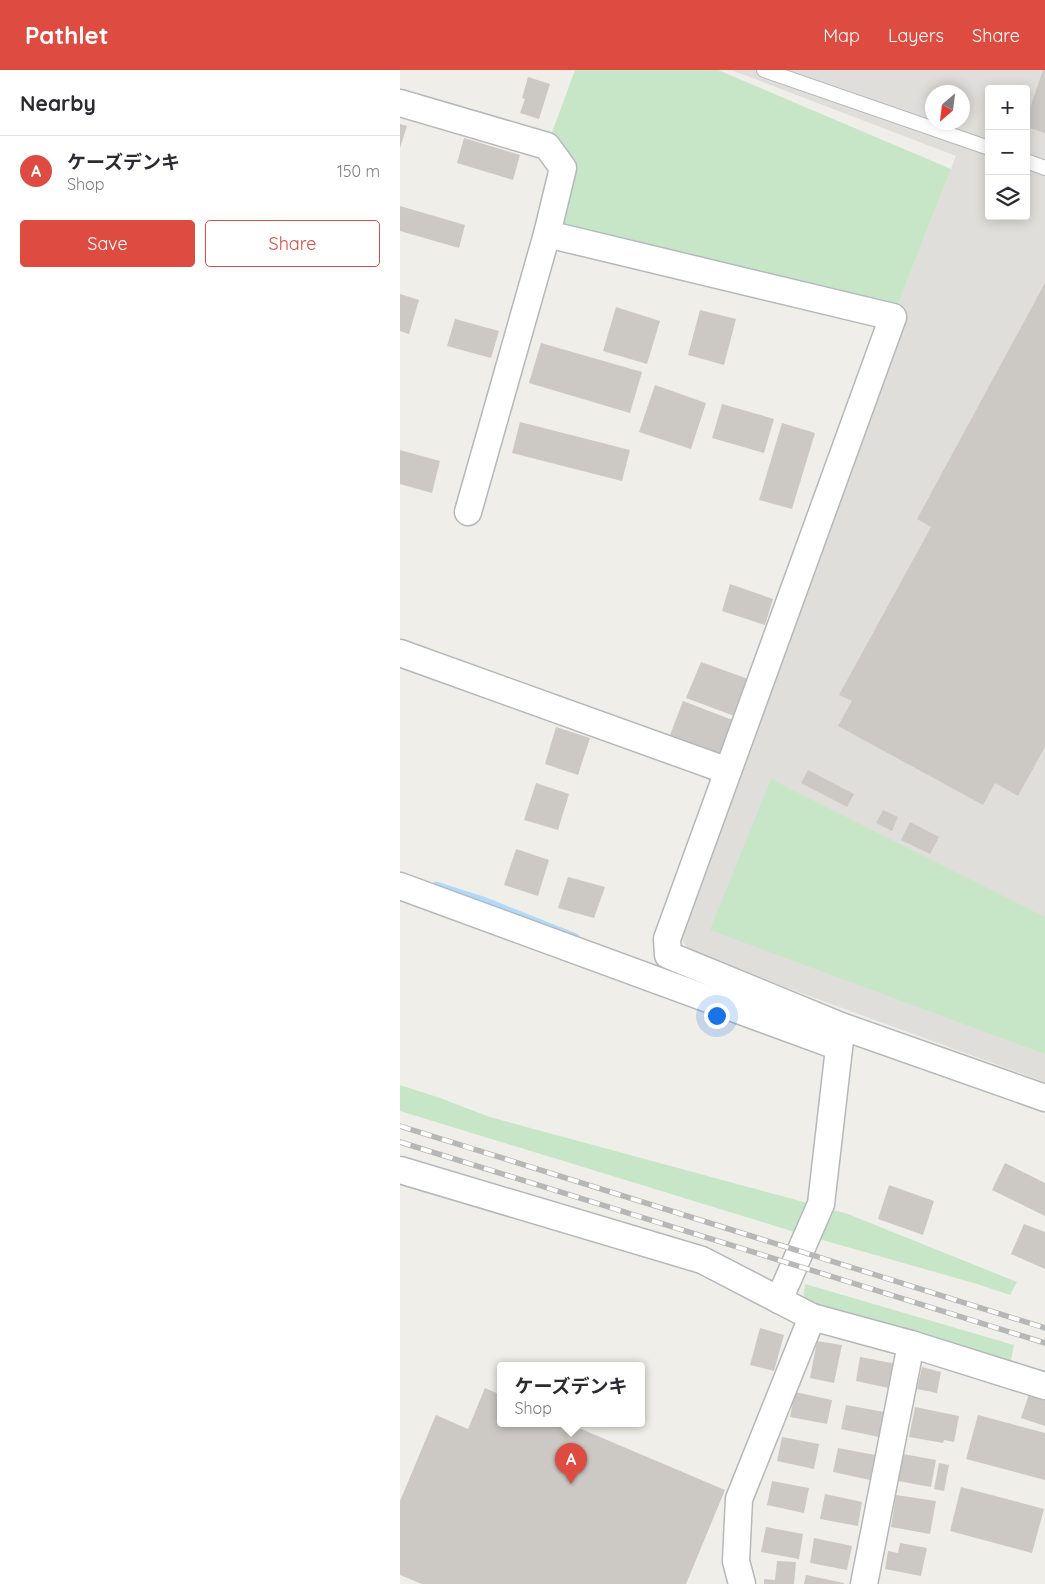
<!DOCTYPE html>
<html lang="en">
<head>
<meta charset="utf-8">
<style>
	:root { --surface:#fff; --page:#f7f7f7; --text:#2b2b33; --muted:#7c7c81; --line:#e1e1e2; --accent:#de4c41 }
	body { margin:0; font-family:Quicksand,"Noto Sans JP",sans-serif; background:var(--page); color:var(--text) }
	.controls { position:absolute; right:15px; top:15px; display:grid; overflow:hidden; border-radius:5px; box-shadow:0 2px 12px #0003 }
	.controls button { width:45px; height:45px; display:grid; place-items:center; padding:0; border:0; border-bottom:1px solid var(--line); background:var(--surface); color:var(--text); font:25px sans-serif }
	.compass { position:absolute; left:525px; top:15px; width:45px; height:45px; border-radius:50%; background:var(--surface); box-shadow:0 2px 12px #0003; rotate:208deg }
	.you { position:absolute; left:316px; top:945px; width:18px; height:18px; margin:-12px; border:4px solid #fff; border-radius:50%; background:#1a73e8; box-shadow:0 0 0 8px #1a73e833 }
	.badge { display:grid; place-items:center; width:32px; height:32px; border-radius:50%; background:var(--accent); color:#fff; font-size:16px; font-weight:700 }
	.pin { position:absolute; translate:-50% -41px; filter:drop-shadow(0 1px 2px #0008) }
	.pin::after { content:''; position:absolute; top:26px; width:18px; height:15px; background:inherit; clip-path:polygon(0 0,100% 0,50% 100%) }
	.popup { position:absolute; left:97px; top:1292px; width:148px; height:65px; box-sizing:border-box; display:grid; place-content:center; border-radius:5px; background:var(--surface); filter:drop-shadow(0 1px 4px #0005); font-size:16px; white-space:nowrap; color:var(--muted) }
	.popup b { font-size:19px; color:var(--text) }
	.popup::after { content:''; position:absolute; left:50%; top:100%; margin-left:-10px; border:10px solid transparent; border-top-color:var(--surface) }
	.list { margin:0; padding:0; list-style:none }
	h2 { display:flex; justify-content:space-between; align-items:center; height:65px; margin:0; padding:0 20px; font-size:21px }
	h2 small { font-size:16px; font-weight:400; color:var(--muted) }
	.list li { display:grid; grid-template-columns:32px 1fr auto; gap:15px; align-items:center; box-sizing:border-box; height:70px; padding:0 20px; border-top:1px solid var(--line) }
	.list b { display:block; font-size:19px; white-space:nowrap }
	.list p { margin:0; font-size:16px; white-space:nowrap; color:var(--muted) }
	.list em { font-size:16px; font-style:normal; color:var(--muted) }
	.actions { display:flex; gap:10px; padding:15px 20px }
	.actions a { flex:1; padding:11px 0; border:1px solid var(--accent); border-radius:5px; text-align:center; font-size:18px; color:var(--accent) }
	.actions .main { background:var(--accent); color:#fff }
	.icon { flex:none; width:28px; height:28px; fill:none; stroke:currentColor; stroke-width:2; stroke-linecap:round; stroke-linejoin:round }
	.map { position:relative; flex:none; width:645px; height:1514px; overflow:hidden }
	header { display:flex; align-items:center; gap:30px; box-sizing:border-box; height:70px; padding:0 25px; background:var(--accent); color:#fff }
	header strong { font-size:24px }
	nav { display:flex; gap:28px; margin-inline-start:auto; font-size:18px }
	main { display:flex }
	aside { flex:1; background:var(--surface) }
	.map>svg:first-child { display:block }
</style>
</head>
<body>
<header>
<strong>Pathlet</strong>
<nav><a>Map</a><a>Layers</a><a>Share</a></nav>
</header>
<main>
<aside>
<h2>Nearby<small></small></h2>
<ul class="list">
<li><span class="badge">A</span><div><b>ケーズデンキ</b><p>Shop</p></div><em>150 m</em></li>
</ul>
<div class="actions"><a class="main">Save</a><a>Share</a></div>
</aside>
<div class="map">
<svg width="645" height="1514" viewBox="0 0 645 1514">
	<rect width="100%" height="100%" fill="#f0eee8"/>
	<!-- industrial -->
	<path fill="#dfdeda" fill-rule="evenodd" d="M331,0H645V1012L291,883L281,869L493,247L556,86ZM589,19H626V146H589ZM532,22H562V52H532Z"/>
	<!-- green -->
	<g fill="#c7e6c7">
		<path d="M175,0H318L551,99L493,247L147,164L163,98L147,76Z"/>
		<path d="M371,709L645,847V984L310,860Z"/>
		<path d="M0,1015L40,1028L90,1047L448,1144L617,1212L610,1225L577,1214L398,1163L0,1041Z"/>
		<path d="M405,1214L614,1275L611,1290L403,1230Z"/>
	</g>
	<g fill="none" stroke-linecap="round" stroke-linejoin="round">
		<!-- stream -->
		<path stroke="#afdaf9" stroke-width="7" d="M36,815L83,830L176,867"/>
	</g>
	<!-- building -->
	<g fill="#ccc9c5">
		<path d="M643,0H645V63L626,57V50Z"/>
		<path d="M128,7L150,14L139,49L120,43L125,29L122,28Z"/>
		<path d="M0,54L7,56L0,78Z"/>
		<path d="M64,68L120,85L113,110L57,93Z"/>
		<path d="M0,136L65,155L59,178L0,161Z"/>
		<path d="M645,213V677L618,726L595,713L583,735L438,656L452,631L439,625L531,457L517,449Z"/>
		<path d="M0,224L19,230L9,264L0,261Z"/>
		<path d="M216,237L260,251L247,294L203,281Z"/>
		<path d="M300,240L336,249L324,295L288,285Z"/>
		<path d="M55,249L99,261L91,288L47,276Z"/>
		<path d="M141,273L242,302L230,343L129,313Z"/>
		<path d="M255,315L306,333L291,379L239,362Z"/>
		<path d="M322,334L374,349L364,383L312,368Z"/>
		<path d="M120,352L230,380L222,411L112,383Z"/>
		<path d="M382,353L415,363L392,439L359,430Z"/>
		<path d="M0,380L40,391L32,423L0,414Z"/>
		<path d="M330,514L373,529L365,555L322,541Z"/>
		<path d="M301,592L351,610L337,647L286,628Z"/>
		<path d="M283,631L335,651L322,685L270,665Z"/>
		<path d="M156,657L190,668L178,705L145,694Z"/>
		<path d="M408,700L454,724L447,737L401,713Z"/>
		<path d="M136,713L169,724L158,760L124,750Z"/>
		<path d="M483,740L498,747L492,761L476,753Z"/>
		<path d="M510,752L539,767L530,784L501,770Z"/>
		<path d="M116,779L149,790L138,826L104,815Z"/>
		<path d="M168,807L205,817L194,848L158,838Z"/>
		<path d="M605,1093L645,1113V1146L592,1120Z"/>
		<path d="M489,1115L534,1131L523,1165L478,1149Z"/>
		<path d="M624,1154L645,1162V1199L611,1184Z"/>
		<path d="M360,1258L384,1265L374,1301L350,1295Z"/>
		<path d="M417,1271L442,1275L434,1313L410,1308Z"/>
		<path d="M460,1287L497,1294L493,1319L456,1311Z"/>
		<path d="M522,1297L541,1302L537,1323L517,1319Z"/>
		<path d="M85,1318L101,1325V1353H167L325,1420L286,1514H22L0,1505V1431L36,1345L68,1359Z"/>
		<path d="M395,1322L432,1330L427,1354L390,1347Z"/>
		<path d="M629,1324L645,1329V1356L621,1348Z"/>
		<path d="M446,1335L484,1342L479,1367L441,1359Z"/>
		<path d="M515,1337L559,1346L554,1372L544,1370L543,1373L509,1367Z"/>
		<path d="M578,1345L645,1363V1410L566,1389Z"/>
		<path d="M382,1367L419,1374L414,1399L377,1391Z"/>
		<path d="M438,1378L475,1385L470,1410L433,1402Z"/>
		<path d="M503,1384L536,1390L531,1417L498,1411Z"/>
		<path d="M539,1393L549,1395L544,1421L534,1419Z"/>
		<path d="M372,1411L409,1418L404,1443L367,1435Z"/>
		<path d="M561,1417L644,1439L632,1483L550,1461Z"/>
		<path d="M425,1424L462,1432L458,1456L420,1449Z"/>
		<path d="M496,1425L536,1431L530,1464L491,1457Z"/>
		<path d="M366,1457L403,1464L399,1489L361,1482Z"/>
		<path d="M414,1468L452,1476L447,1500L410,1493Z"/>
		<path d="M500,1473L527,1478L521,1506L485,1499L488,1481L498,1483Z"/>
		<path d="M377,1491L396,1492L394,1514H364V1509L375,1510Z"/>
		<path d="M406,1505L444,1513V1514H404Z"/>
	</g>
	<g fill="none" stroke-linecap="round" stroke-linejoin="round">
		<!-- lane casing -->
		<g stroke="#b5b8bb" stroke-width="16">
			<g id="lane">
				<path d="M364,0L589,78"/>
				<path d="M626,91L645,98"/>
			</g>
		</g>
		<!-- street casing -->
		<g stroke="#b5b8bb" stroke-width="29">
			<g id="street">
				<path d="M0,33L147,76L163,98L147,164L493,247L267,869L268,885L441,956L645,1028"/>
				<path d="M68,442L147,164"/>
				<path d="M0,583L328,701"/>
				<path d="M0,816L439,977"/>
				<path d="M0,1100L302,1190L412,1247L511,1274L645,1316"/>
				<path d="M379,1230L421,1134L441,961"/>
				<path d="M342,1514L336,1491L339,1429L412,1247"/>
				<path d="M464,1514L511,1274"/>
			</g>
		</g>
		<!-- lane -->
		<use href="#lane" stroke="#fff" stroke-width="14"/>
		<!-- street -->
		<use href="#street" stroke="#fff" stroke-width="26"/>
		<!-- rail casing -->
		<g stroke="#b6b7b7" stroke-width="5.5">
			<g id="rail">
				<path d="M0,1056L645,1258"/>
				<path d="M0,1072L645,1273"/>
			</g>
		</g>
		<!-- rail -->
		<use href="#rail" stroke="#fff" stroke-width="4" stroke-dasharray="11" stroke-linecap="butt"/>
	</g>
</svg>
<div class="controls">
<button>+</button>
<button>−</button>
<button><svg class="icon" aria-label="layers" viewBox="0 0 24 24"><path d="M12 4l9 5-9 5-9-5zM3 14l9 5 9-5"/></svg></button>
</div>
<svg class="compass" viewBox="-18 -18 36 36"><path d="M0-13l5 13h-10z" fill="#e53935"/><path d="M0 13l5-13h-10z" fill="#7c7c81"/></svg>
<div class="you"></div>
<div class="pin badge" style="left:171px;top:1414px">A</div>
<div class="popup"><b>ケーズデンキ</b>Shop</div>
</div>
</main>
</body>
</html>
